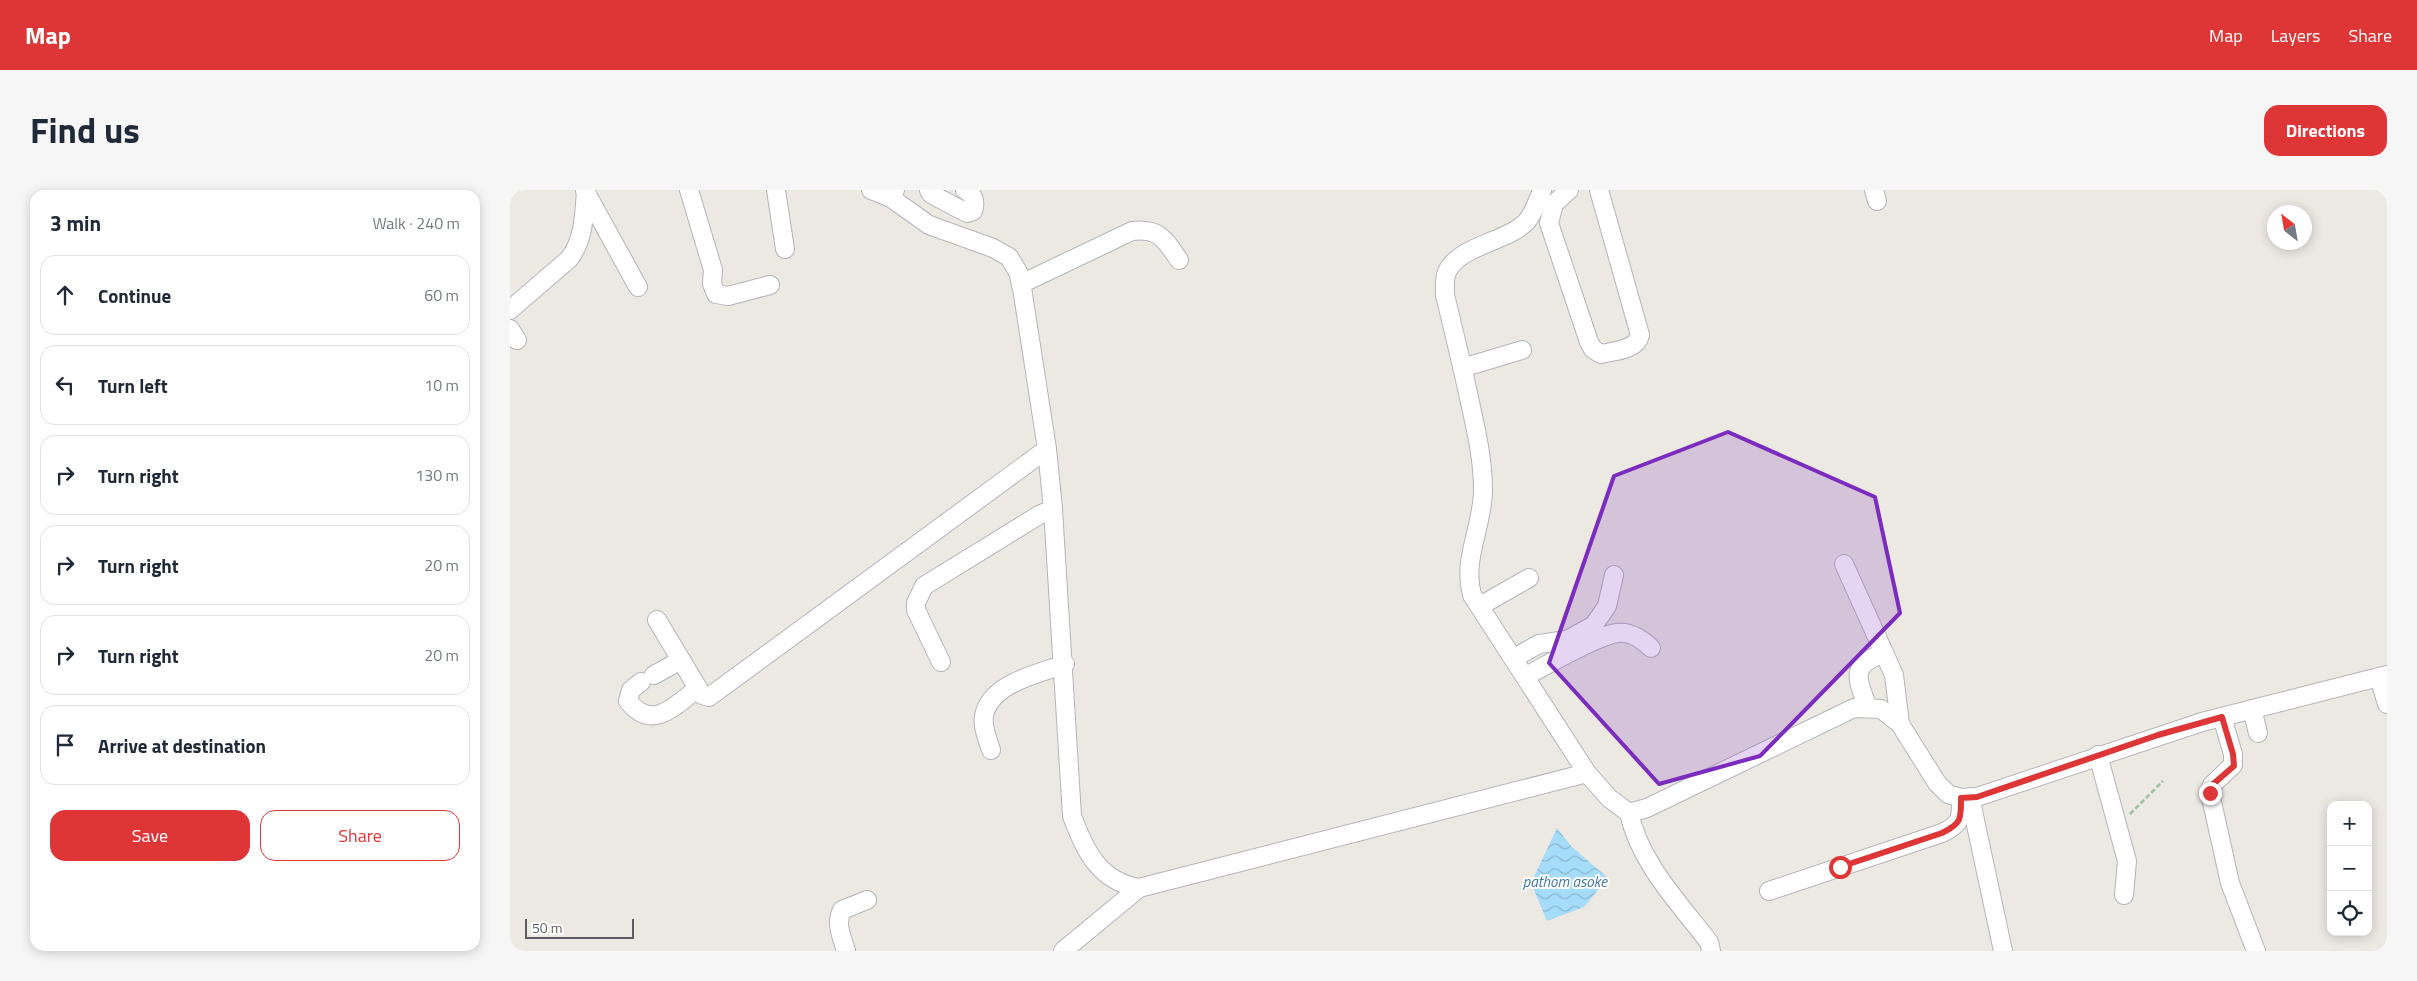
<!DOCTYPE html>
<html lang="en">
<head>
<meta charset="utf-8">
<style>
	:root { --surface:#fff; --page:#f6f6f7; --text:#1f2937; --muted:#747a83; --line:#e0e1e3; --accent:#de3637 }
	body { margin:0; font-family:"Titillium Web",sans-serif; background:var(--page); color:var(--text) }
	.controls { position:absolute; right:15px; bottom:15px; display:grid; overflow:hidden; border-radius:10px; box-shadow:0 2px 12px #0003 }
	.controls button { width:45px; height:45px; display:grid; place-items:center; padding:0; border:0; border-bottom:1px solid var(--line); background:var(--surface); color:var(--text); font:25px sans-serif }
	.compass { position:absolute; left:1757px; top:15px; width:45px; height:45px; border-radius:50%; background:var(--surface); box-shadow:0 2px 12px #0003; rotate:329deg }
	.scale { position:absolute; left:15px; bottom:12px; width:109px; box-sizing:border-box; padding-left:5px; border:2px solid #5a5e62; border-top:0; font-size:14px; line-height:18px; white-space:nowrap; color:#5a5e62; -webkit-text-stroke:4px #fff; paint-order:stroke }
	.stop { position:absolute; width:15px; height:15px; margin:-11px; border:4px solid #de3637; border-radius:50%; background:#fff }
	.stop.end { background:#de3637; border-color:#fff; box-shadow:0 1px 5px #0008 }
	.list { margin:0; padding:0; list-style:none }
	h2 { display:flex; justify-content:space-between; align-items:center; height:65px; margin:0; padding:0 20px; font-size:21px }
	h2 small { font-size:16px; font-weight:400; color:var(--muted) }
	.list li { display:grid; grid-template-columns:32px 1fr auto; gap:15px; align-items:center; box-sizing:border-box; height:80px; margin:0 10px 10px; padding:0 10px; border:1px solid var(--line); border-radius:15px }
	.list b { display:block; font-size:19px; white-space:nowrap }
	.list em { font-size:16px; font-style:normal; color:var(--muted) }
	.actions { display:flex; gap:10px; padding:15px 20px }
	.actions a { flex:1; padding:11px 0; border:1px solid var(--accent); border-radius:15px; text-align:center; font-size:18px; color:var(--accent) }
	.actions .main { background:var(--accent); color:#fff }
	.icon { flex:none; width:28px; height:28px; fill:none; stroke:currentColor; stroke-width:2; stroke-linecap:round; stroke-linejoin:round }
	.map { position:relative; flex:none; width:1877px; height:761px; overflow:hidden; border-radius:15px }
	header { display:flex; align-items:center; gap:30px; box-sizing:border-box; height:70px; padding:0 25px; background:var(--accent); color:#fff }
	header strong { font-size:24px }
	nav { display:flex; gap:28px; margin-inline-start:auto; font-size:18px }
	.intro { display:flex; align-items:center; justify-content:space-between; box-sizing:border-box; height:120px; padding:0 30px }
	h1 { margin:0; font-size:35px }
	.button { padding:12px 22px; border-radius:15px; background:var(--accent); color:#fff; font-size:18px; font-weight:700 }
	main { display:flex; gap:30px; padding:0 30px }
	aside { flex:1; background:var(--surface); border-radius:15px; box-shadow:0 2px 12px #0003 }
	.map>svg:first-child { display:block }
</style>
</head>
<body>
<header>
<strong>Map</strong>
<nav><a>Map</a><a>Layers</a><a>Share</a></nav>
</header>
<div class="intro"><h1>Find us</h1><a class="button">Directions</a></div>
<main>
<aside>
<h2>3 min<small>Walk · 240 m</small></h2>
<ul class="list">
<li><svg class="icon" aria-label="ahead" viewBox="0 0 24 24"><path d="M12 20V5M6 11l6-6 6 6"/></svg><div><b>Continue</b></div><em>60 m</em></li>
<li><svg class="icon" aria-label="left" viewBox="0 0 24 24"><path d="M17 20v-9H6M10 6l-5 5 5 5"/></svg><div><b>Turn left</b></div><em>10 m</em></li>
<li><svg class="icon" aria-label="right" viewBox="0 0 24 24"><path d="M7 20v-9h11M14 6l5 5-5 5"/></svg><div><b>Turn right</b></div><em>130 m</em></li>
<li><svg class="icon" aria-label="right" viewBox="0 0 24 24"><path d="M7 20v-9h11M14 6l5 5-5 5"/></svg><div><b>Turn right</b></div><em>20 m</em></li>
<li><svg class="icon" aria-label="right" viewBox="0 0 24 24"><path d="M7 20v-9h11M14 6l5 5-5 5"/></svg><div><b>Turn right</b></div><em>20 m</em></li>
<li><svg class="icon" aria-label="arrive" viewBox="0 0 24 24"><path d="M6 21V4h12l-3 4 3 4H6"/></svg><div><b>Arrive at destination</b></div></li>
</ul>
<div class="actions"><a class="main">Save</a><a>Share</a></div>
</aside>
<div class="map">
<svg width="1877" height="761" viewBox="0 0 1877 761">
	<defs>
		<pattern id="water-waves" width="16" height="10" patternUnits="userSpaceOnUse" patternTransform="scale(1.25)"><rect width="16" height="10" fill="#a5dcfa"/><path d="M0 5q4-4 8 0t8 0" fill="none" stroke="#89b6ce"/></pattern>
	</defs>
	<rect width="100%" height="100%" fill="#ece9e2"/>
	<!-- water -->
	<path fill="url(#water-waves)" d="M1047,638L1061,656L1098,688L1074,717L1037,731L1021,693Z"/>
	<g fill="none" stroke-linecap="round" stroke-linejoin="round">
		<!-- minor casing -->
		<g stroke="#b3b5b9" stroke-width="20">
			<g id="minor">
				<path d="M179,0L203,80L202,94L206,104L218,106L260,95"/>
				<path d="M266,0L275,59"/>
				<path d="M361,0L381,8L385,0"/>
				<path d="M419,0L421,4L457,23L463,21C466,12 464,4 455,0"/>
				<path d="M1032,0C1028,11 1024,22 1017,31C998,52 949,55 937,82C934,88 935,98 935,105C944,142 953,179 961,217C967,244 973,271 973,300C973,336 952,369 962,405L1077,583L1099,608L1119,623L1137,618L1344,518L1371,519L1390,534L1427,593L1438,604L1451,608L1467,607L1692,532L1877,485"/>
				<path d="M1059,0L1044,14L1039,33L1079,152L1083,159L1091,164C1104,161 1127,160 1130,145L1089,0"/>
				<path d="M1364,0L1367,11"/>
				<path d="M75,1L128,97"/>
				<path d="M381,8L419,35L483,58L499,67L508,82L512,98L537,259L543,319L562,626C575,661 589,691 629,698L1077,583"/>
				<path d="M511,94L622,41C650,38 655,50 669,70"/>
				<path d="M0,120L59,69C74,50 74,25 76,2"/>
				<path d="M0,139L7,150"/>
				<path d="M952,178L1012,160"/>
				<path d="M1334,374L1384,485L1390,534"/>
				<path d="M970,416L1019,388"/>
				<path d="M147,430L192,505L199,507L537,259"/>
				<path d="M1004,468L1029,454L1057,450L1084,435L1097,416L1104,385"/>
				<path d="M431,472L406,420V413L414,396L529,325L543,319"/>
				<path d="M144,485L171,470"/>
				<path d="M1016,486C1037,475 1086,446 1107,443C1120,441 1133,450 1141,458"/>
				<path d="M1869,487L1877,514"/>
				<path d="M131,492L121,500L118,511C142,542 165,516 188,498"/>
				<path d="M1358,518C1347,488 1339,476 1374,463"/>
				<path d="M1742,519L1748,543"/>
				<path d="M1712,527L1723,564V575L1702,595L1700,603L1720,693L1746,761"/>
				<path d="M481,560C478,550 472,537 474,526C480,493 528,484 555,474"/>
				<path d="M1588,565L1617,671L1614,705"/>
				<path d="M1460,607L1493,761"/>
				<path d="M1119,623C1130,673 1169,713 1199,752L1201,761"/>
				<path d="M1259,701L1432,643C1452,633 1451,629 1451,608"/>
				<path d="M336,761C332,747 325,734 332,720L357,710"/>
				<path d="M553,761L629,698"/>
			</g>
		</g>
		<!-- path -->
		<path stroke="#9ac3a2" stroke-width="2.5" stroke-dasharray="5 2.5" stroke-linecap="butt" d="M1620,624L1653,591"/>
		<!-- minor -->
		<use href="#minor" stroke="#fff" stroke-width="18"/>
	</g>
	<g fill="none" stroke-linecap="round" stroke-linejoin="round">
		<!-- route -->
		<path stroke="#de3637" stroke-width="6" d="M1330,677L1432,643C1452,633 1451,629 1451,608L1467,607L1648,545L1712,527L1723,564L1724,576L1702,595L1700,603"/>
	</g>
	<!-- marked area -->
	<path fill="#7b2cbf" fill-opacity="0.2" stroke="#7b2cbf" stroke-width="4" stroke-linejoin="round" d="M1218,242L1365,307L1390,423L1250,566L1149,594L1039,473L1104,286Z"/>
	<g text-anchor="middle" stroke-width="4" stroke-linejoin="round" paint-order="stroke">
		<!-- water labels -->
		<g font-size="15" font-style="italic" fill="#4178a2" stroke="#fff">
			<text x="1055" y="697">pathom asoke</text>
		</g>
	</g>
</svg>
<div class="controls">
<button>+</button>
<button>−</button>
<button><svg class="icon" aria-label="locate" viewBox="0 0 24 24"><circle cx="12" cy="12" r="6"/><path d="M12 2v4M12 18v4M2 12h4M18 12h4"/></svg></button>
</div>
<svg class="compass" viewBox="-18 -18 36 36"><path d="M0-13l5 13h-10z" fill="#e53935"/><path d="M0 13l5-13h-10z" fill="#747a83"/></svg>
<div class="scale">50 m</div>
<div class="stop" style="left:1330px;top:677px"></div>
<div class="stop end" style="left:1700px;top:603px"></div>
</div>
</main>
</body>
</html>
